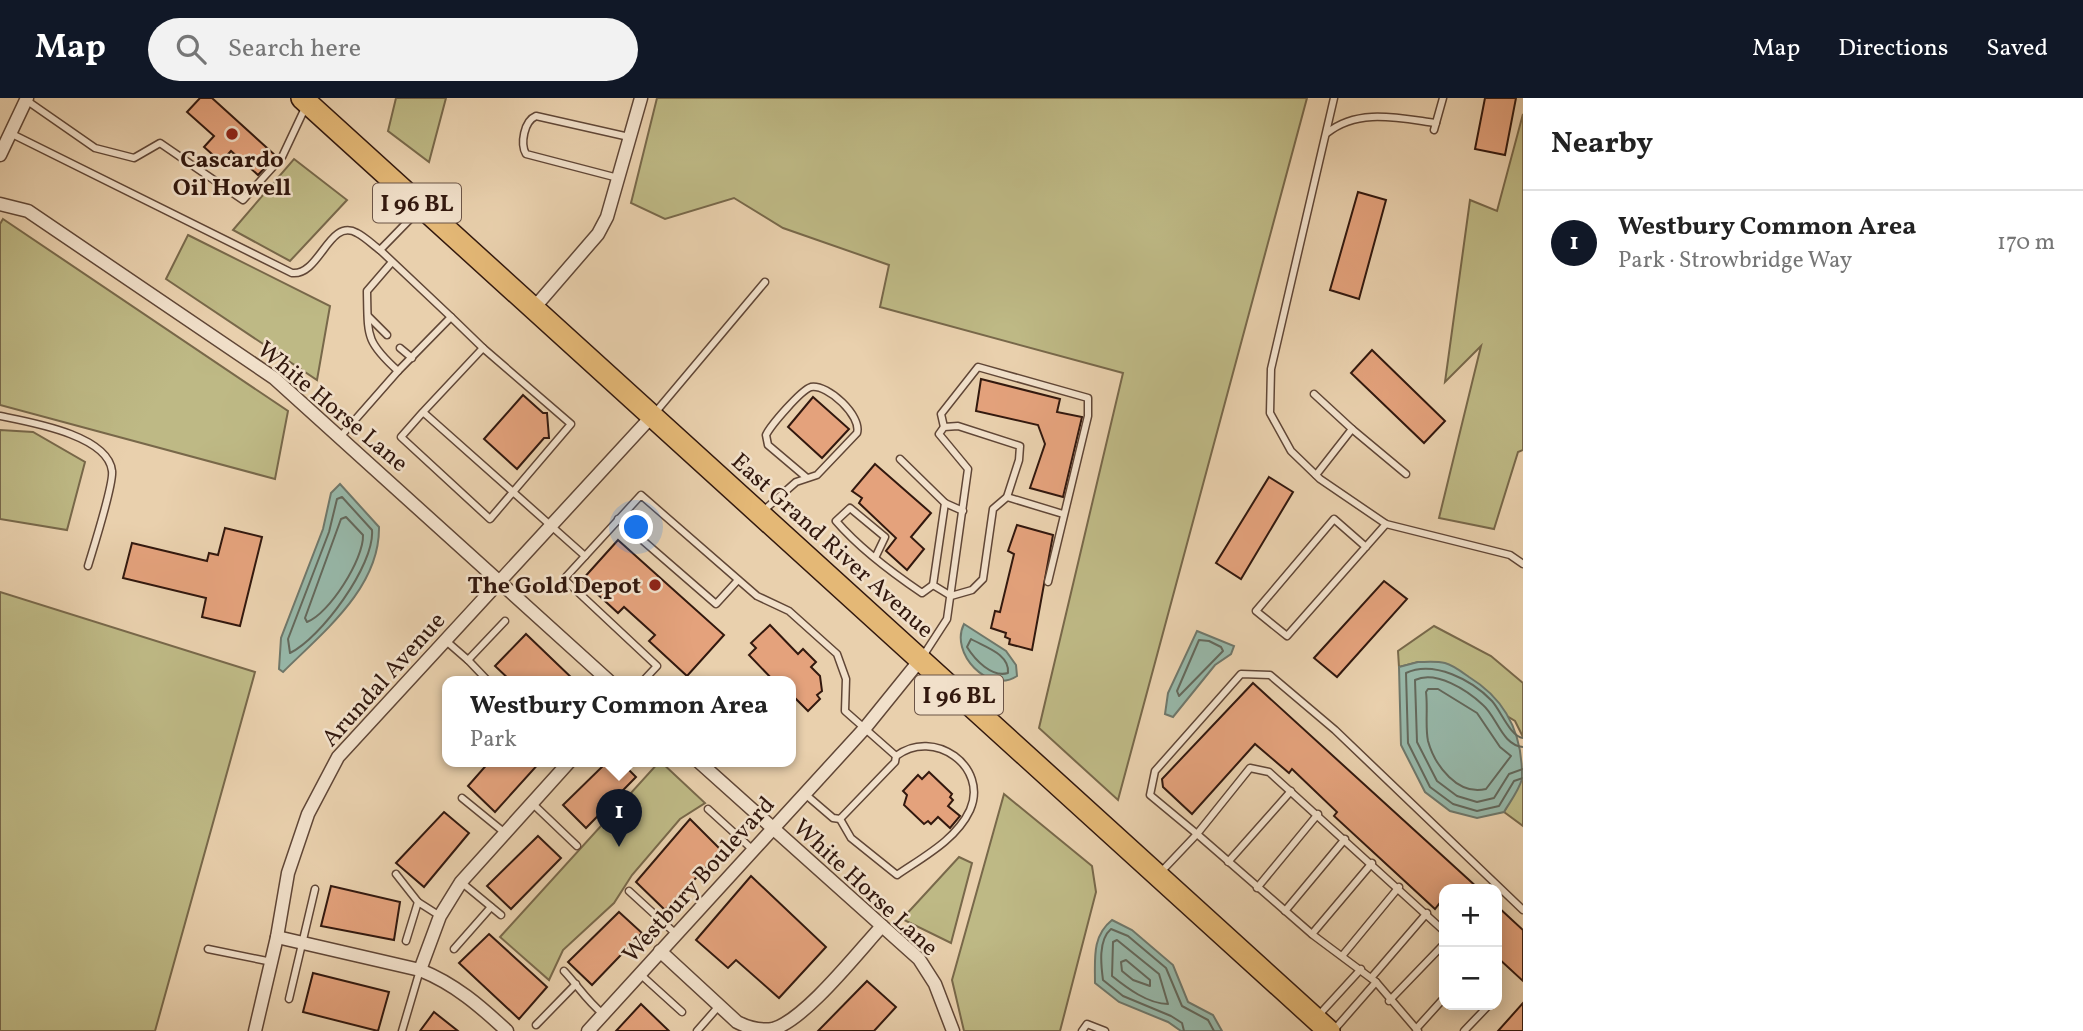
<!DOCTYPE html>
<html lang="en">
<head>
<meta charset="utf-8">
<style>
	:root { --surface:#fff; --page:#f2f2f2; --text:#222; --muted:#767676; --line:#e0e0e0; --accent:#111827 }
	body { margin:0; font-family:Vollkorn,serif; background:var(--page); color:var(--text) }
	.controls { position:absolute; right:21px; bottom:21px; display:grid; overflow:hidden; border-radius:14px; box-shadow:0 4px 18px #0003 }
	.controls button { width:63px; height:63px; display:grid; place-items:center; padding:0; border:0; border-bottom:2px solid var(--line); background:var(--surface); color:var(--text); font:35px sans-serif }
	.you { position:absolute; left:637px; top:430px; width:24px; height:24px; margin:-18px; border:5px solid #fff; border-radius:50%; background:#1a73e8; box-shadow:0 0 0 10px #1a73e833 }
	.badge { display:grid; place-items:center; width:46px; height:46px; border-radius:50%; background:var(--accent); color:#fff; font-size:23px; font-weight:700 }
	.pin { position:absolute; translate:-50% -58px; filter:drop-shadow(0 2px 4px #0008) }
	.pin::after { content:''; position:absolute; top:37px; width:24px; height:21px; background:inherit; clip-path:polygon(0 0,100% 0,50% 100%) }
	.popup { position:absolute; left:442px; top:578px; width:354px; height:91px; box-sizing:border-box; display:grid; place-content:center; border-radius:14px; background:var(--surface); filter:drop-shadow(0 2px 5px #0005); font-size:23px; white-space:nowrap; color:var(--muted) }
	.popup b { font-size:26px; color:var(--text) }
	.popup::after { content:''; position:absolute; left:50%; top:100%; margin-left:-14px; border:14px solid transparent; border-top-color:var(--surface) }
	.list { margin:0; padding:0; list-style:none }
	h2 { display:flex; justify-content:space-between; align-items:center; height:91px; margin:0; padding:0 28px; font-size:30px }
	h2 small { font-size:23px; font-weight:400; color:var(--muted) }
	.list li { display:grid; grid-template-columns:46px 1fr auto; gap:21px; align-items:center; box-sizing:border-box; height:105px; padding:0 28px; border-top:2px solid var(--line) }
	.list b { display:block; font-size:26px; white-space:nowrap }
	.list p { margin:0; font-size:23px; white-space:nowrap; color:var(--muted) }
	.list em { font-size:23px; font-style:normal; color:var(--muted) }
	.icon { flex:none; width:38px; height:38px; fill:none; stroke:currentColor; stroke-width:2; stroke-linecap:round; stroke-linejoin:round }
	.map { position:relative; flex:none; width:1523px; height:933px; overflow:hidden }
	header { display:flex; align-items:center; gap:42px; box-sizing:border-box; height:98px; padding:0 35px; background:var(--accent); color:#fff }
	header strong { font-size:33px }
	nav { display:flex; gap:38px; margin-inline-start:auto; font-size:24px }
	.search { width:490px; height:63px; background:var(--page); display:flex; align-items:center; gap:18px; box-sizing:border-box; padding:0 24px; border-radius:38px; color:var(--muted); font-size:26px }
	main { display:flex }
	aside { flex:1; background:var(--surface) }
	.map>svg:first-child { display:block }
</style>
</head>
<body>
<header>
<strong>Map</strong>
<div class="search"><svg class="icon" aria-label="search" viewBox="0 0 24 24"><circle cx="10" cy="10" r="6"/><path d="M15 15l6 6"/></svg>Search here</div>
<nav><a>Map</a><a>Directions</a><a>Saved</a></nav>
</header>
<main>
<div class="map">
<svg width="1523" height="933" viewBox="0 0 1523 933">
	<rect width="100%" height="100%" fill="#e9d0ad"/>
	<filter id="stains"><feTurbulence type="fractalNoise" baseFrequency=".00286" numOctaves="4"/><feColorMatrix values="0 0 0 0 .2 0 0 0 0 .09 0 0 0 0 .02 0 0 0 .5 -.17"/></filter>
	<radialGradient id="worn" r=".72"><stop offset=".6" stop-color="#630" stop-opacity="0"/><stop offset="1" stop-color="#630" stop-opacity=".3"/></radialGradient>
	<!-- green -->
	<g fill="#beb985" stroke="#78684a" stroke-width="2">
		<path d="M396,0H446L429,64L388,33Z"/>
		<path d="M657,0H1307L1118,702L1039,630L1123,275L880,209L889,167L783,130L734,100L665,121L631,105Z"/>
		<path d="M1523,16V352L1518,354L1494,431L1439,420L1481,248L1445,284L1470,102L1497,113Z"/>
		<path d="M294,61L347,102L290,163L233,132Z"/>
		<path d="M3,121L288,313L275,381L0,307V126Z"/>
		<path d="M188,137L330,208L317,282L166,181Z"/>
		<path d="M0,332L33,334L85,364L67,432L0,421Z"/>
		<path d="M0,494L255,574L155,933H0Z"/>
		<path d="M1434,528L1491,558L1523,585V639L1515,623L1418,564L1399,569L1398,553Z"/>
		<path d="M660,663L705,705L680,721L632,777L614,805L563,852L549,882L500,839Z"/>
		<path d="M1523,676V728L1504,714Z"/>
		<path d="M1004,696L1092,768L1096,794L1060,933H964L952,882Z"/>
		<path d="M959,759L972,765L951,845L902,821Z"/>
	</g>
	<!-- water -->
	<g fill="#97b7a8" stroke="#6f776a" stroke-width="2">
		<path d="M340,386L379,429C380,490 323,534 283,574L279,571L281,540L323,431L331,395Z"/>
		<path d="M964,526L1006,553L1016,567L1017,578C989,597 949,555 964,526Z"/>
		<path d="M1197,533L1234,548L1231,556L1215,567L1173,619L1165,616L1168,595Z"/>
		<path d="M1418,564C1426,564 1437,563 1445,565C1453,567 1462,574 1469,579C1505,601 1523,635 1522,681C1519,692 1510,704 1504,714L1477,720L1450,713L1425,694L1401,647L1399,569Z"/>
		<path d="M1112,822L1132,832L1173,867L1188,904L1213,917L1222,933H1181L1168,924L1119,904L1095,885C1095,860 1092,838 1112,822Z"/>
	</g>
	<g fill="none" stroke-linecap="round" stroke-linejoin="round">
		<!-- shore -->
		<g stroke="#64685b" stroke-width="2">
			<path d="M342,399L372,432C375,467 320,541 290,555L288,541L329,434L337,401Z"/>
			<path d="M346,419L363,437C364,461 329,516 307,524L305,520L341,421Z"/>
			<path d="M971,541C985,549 1010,556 1008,575C992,580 975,562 967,549Z"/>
			<path d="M1199,542L1209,543L1221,549L1223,553L1179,598L1177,593Z"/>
			<path d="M1438,591L1477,615L1500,649L1511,658L1486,691C1458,698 1435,668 1428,643C1425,629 1428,610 1426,594L1428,591Z"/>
			<path d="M1523,640C1510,638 1501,613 1492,603C1472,582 1434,562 1406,575L1408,645L1430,689L1453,706L1477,713L1499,708L1514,683L1523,680"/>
			<path d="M1523,649C1502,647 1497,619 1483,607C1467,592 1436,572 1415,582L1417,644L1437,683L1457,698L1477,704L1494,700L1509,676L1523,671"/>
			<path d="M1117,842L1159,876L1168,906C1148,906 1127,890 1112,878L1113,844Z"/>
			<path d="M1126,862L1150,882V888L1133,882L1122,873L1121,864Z"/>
			<path d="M1184,933L1182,925L1171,918L1123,898L1103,882C1101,867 1098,842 1111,831L1128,838L1166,870L1182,908L1208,922L1214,933"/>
		</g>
	</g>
	<!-- building -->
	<g fill="#e4a27c" stroke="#32180e" stroke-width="2">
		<path d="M200,0H212L276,58L258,77L231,53L221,64L204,49L214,38L187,14Z"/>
		<path d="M1485,0H1516L1505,57L1475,51Z"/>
		<path d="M1358,94L1386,102L1359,201L1330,192Z"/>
		<path d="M1372,252L1445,323L1424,345L1351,275Z"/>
		<path d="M981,281L1060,301L1057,314L1082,319L1063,399L1030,390L1045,346L1038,327L976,313Z"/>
		<path d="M523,297L543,315H547L549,340H544L517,371L484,341Z"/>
		<path d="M813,299L849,331L822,360L788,329Z"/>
		<path d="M875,366L931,415L911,439L924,451L907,472L886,453L896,440L859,405L862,400L852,393Z"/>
		<path d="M1269,379L1293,394L1241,481L1216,465Z"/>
		<path d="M1017,427L1053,437L1032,552L1009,546L1010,541L1005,539L1006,535L991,530L995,513L1000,514L1014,456L1008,453Z"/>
		<path d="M225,430L262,439L240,528L202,519L206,500L123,480L132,445L207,463L209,455L218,457Z"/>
		<path d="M618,442L724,537L687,578L649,543L655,537L624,509L618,515L582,482Z"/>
		<path d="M1384,483L1407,501L1337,579L1314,560Z"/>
		<path d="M770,527L798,556L803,551L816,564L811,569L820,578L822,593L817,597L820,601L808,613L790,595V583H774L749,557L756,550L751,545Z"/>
		<path d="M526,536L575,583H511L495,568Z"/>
		<path d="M1253,585L1479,791H1444V811L1439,806L1435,811L1334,718L1337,714L1292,671L1289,675L1255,646L1192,716L1163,689L1162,681Z"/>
		<path d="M490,663H541L495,714L468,688Z"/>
		<path d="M608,663H620L636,679L586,730L563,707Z"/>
		<path d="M929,674L952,696L950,699L953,702L948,708L960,718L950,730L938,719L931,726L928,723L924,726L904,707L907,697L903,693L918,677L922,681Z"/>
		<path d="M444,714L469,735L424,789L396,765Z"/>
		<path d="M690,721L722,753L665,812L636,784Z"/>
		<path d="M538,738L561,760L511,811L487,788Z"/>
		<path d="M751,778L826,849L779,900L736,862L728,870L696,842Z"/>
		<path d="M331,788L400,804L394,842L321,828Z"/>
		<path d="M1497,808L1523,832V883L1497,859Z"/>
		<path d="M619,814L642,835L592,887L568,864Z"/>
		<path d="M489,836L547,889L519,921L459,865Z"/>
		<path d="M313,875L389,894L378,933L303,914Z"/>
		<path d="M867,883L896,909L874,933H818Z"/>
		<path d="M1523,905V933H1498Z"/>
		<path d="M641,906L669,933H616Z"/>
		<path d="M434,914L458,933H420Z"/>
	</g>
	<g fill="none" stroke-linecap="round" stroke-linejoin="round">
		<!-- lane casing -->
		<g stroke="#604636" stroke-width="9">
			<g id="lane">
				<path d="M1334,0L1271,271L1270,315L1291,353L1320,381L1386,426L1510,457L1523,466"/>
				<path d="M26,2L95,50L134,60L160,45L243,102L282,59L306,8"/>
				<path d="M1434,32L1443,0"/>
				<path d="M10,35L292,175C320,178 329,119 357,135C365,139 373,147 380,152"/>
				<path d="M1327,35C1358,10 1398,20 1436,25"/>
				<path d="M618,80L526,56C520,46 524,23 536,18L629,39"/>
				<path d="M392,164L367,193C368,238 365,243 398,273L451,219L380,152L420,111"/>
				<path d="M369,219L387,237"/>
				<path d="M451,219L483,250"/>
				<path d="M400,250L412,260"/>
				<path d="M1314,296L1352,331"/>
				<path d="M423,314L401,339L490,421L571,326L483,250L423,314L585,458"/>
				<path d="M654,316L765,184"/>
				<path d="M0,318C29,324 108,337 112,373C114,386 93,451 88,468"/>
				<path d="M944,329L941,316L978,269L1088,300V318L1048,484"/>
				<path d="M340,339L398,273"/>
				<path d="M900,361L945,405L963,413"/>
				<path d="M1316,377L1352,331L1406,376"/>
				<path d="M1007,399L1063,416"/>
				<path d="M763,413L796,384L817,377L857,335C862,318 828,286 811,289C801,292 771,327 766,337L768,347L807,380"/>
				<path d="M618,421L716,506L738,482"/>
				<path d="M1366,449L1334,421L1256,513L1287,538L1386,426"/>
				<path d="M875,460L885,439L850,410L836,423C860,451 891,474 922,495L933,487"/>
				<path d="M445,542L468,562L505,523"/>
				<path d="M923,558L947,521L968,371L939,336L944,329L958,328L1020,348L1019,362L1007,399L993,411L983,481L972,492L951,498L933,487L945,405"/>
				<path d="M468,562L488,583"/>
				<path d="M643,583L657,568L564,481L641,397L757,498L789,513L837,556L846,581L845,613L896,658L895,664L840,721L833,720L805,696"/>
				<path d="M462,700L505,735"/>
				<path d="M533,706L577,748"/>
				<path d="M708,711L753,752"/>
				<path d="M840,721L851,740L897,777C923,759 956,742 970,712C989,669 934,629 896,658"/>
				<path d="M1228,764L1291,693"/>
				<path d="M1160,775L1197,736L1313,837L1376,884L1418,933"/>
				<path d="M396,776L418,804"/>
				<path d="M461,784L501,817"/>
				<path d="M1257,790L1318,716"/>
				<path d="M629,793L676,836"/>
				<path d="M1285,813L1345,741"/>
				<path d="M1444,833L1269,674L1250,670L1197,736L1150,697L1155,673L1241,576L1270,577L1335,632L1523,812"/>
				<path d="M1312,836L1372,765"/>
				<path d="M406,843L418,804L440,818"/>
				<path d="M208,851L272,864"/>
				<path d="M454,851L491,809"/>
				<path d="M1342,858L1399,789"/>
				<path d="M564,873C578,888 587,903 603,916"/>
				<path d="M640,876L682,914"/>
				<path d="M1371,880L1427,815"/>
				<path d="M289,901L315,791"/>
				<path d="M1389,903L1444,846"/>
				<path d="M1317,919L1361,871"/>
				<path d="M536,927L576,886"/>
				<path d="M1416,931L1444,900"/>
				<path d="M1334,932L1376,884"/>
				<path d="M402,933L420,872"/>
				<path d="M697,933L718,909"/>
				<path d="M1082,933L1087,926L1105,933"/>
				<path d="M1464,933L1489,907"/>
			</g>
		</g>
		<!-- street casing -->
		<g stroke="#604636" stroke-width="15">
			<g id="street">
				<path d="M0,57L27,0"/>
				<path d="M0,106L28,113L274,280L609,583"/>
				<path d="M534,210L598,136L607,119L641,0"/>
				<path d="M698,663L919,861L935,886L953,933"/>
				<path d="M277,839L420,872C455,886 480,908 507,933"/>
				<path d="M660,853L737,924C747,929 761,933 773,931C805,922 858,854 882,828"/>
				<path d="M420,872L440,818L461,784L570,663"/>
				<path d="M255,933L277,839L288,775L308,716L338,659L652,318"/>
				<path d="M588,933L865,630L920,562"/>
			</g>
		</g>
		<!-- primary casing -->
		<g stroke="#32180e" stroke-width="24">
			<path id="primary" d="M302,0L1329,933"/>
		</g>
		<!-- lane -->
		<use href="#lane" stroke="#f1e0ca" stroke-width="6"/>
		<!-- street -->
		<use href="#street" stroke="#f1e0ca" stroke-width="12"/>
		<!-- primary -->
		<use href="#primary" stroke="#e4b876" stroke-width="21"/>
	</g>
	<!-- markers -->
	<g fill="#8f2418" stroke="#f1e0ca" stroke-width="2.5">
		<circle cx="232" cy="36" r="7"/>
		<circle cx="655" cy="487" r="7"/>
	</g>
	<g text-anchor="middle" stroke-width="5" stroke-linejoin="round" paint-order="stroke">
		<!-- shield labels -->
		<g fill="#f1e0ca" stroke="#6b5446" stroke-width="2">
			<rect x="373" y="85.5" width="88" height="39" rx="5"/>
			<rect x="915" y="577.5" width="88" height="39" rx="5"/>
		</g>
		<g font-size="23" font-weight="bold" fill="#32180e">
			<text x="417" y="113">I 96 BL</text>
			<text x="959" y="605">I 96 BL</text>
		</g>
		<!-- poi labels -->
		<g font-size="24" font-weight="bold" fill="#32180e" stroke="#f1e0ca">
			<text x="232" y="69">Cascardo<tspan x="232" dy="28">Oil Howell</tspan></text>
			<text x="641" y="495" text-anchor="end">The Gold Depot</text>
		</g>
		<!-- street labels -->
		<g font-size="24" fill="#32180e" stroke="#f1e0ca">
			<text transform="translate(333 308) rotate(40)" y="8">White Horse Lane</text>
			<text transform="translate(833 447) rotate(42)" y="8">East Grand River Avenue</text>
			<text transform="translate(383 581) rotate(-48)" y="8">Arundal Avenue</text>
			<text transform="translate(698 781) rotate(-48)" y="8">Westbury Boulevard</text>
			<text transform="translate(866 789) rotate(43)" y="8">White Horse Lane</text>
		</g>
	</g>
	<rect width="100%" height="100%" filter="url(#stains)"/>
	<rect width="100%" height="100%" fill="url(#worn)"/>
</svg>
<div class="controls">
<button>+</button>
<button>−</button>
</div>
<div class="you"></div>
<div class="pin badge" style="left:619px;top:749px">1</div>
<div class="popup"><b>Westbury Common Area</b>Park</div>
</div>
<aside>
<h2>Nearby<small></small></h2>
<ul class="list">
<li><span class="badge">1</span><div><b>Westbury Common Area</b><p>Park · Strowbridge Way</p></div><em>170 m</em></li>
</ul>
</aside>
</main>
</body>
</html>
